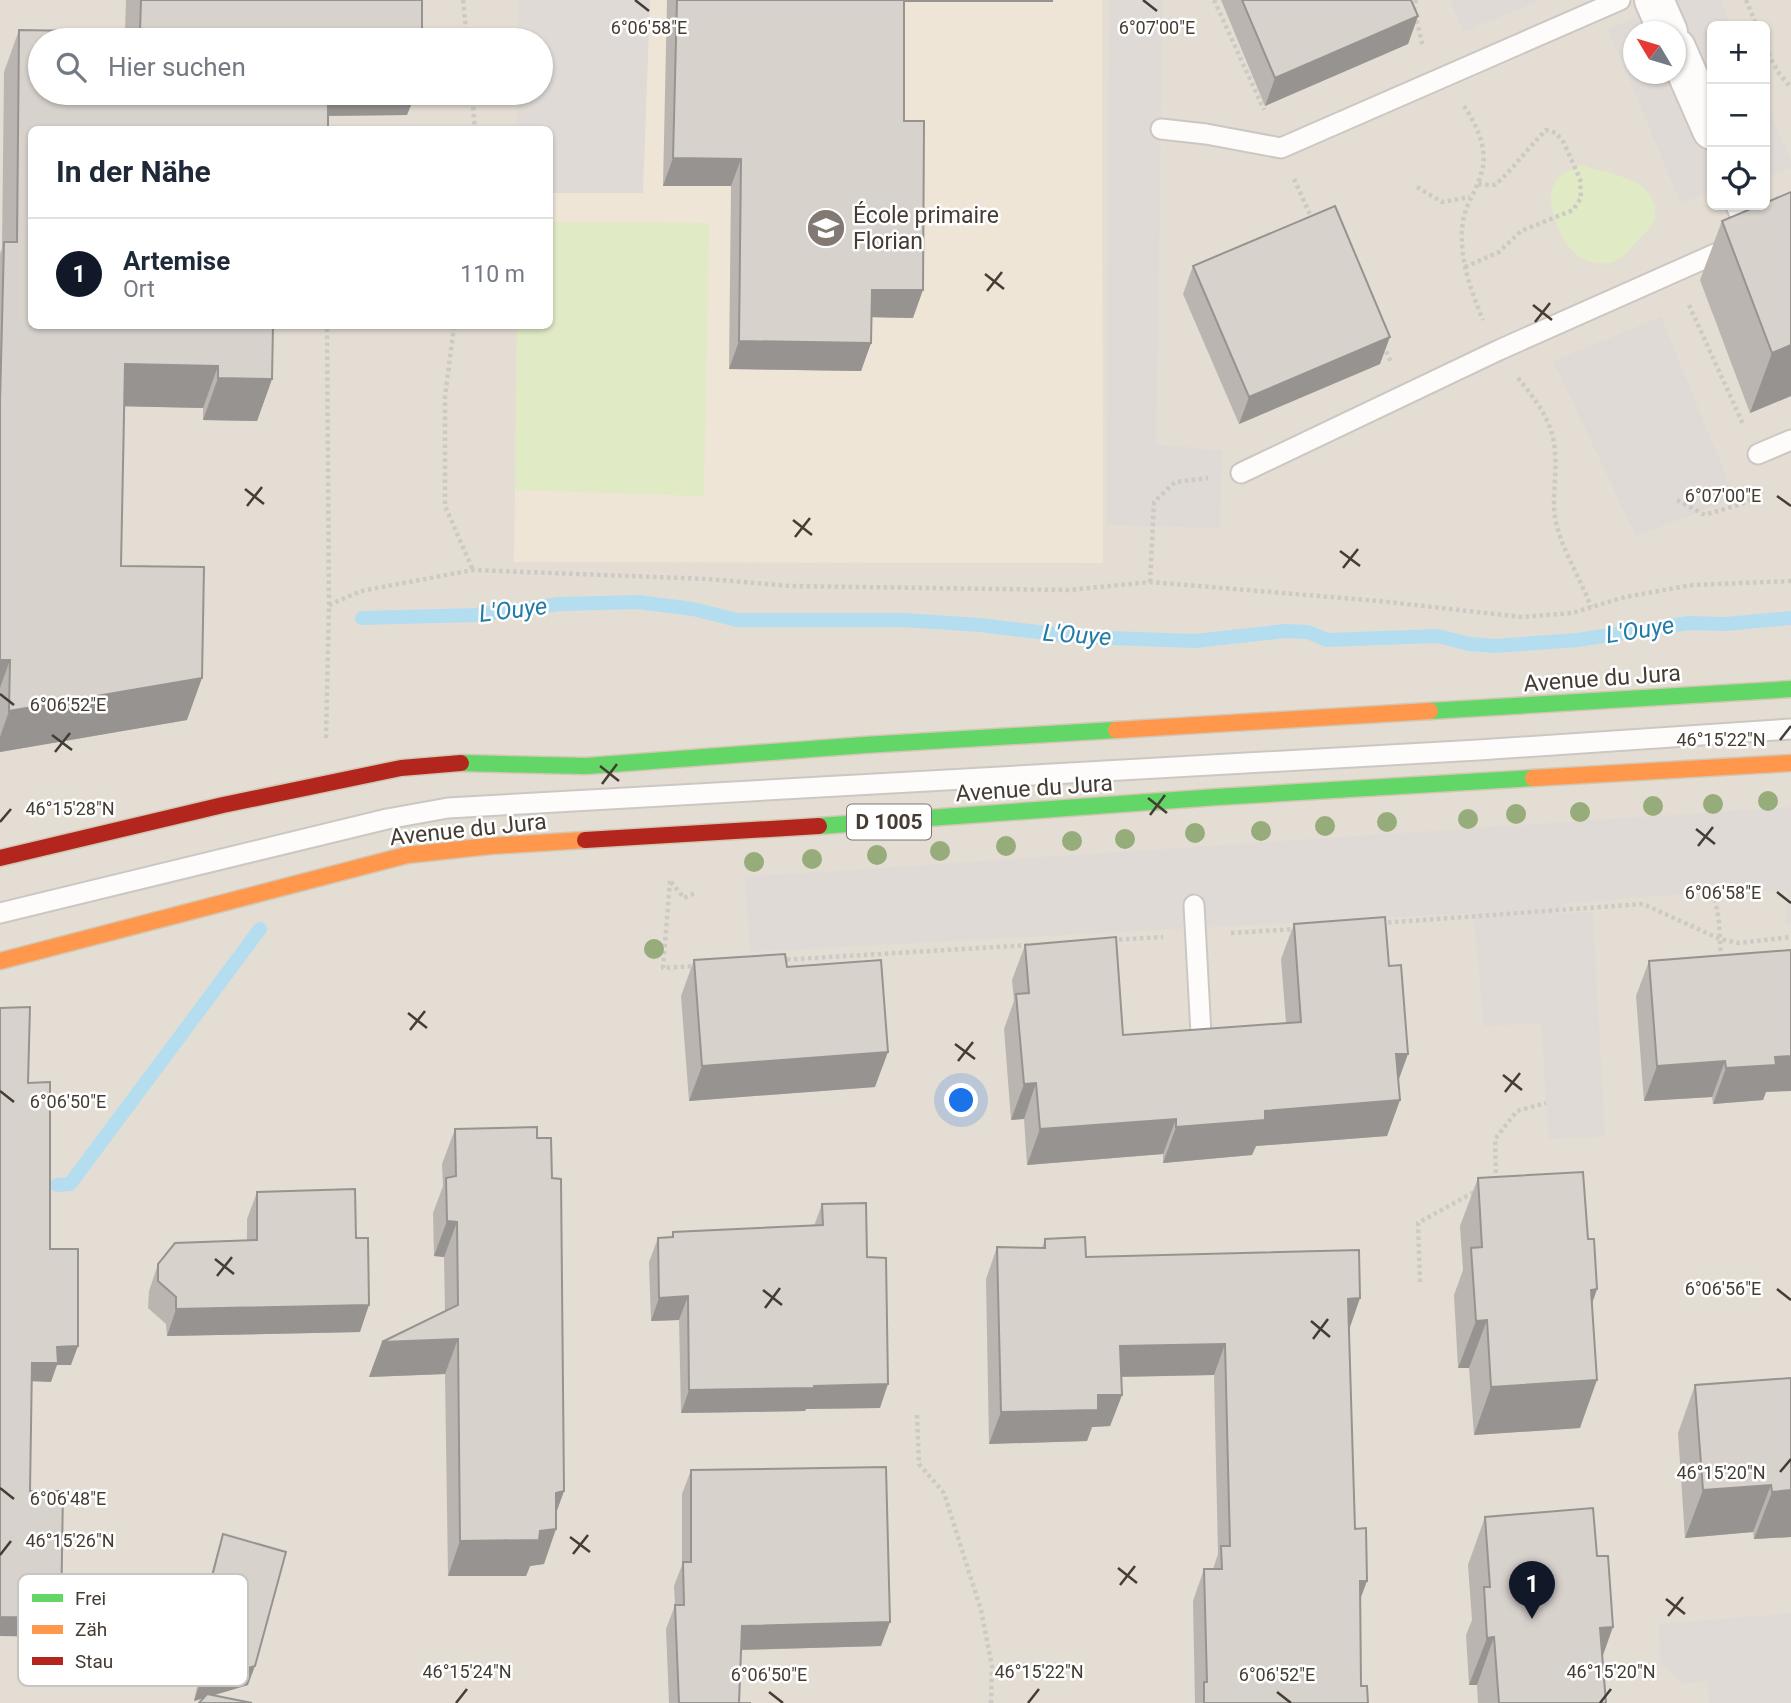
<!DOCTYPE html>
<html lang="de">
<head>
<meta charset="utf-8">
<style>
	:root { --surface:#fff; --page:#f2f2f3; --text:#1f2937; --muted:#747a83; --line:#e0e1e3; --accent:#111827 }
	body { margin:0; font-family:Roboto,sans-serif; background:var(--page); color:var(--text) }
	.controls { position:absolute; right:21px; top:21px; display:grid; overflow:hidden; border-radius:10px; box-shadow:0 2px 5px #0004 }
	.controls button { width:63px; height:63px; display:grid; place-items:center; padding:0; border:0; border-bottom:2px solid var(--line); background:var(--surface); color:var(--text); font:35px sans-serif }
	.compass { position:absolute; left:1623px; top:21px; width:63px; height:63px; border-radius:50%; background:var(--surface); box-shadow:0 2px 5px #0004; rotate:308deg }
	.you { position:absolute; left:962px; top:1101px; width:24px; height:24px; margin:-18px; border:5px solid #fff; border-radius:50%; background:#1a73e8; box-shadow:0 0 0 10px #1a73e833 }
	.badge { display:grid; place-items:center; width:46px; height:46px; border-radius:50%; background:var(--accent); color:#fff; font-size:23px; font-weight:700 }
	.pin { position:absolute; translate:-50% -58px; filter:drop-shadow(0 2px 4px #0008) }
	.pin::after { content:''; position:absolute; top:37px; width:24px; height:21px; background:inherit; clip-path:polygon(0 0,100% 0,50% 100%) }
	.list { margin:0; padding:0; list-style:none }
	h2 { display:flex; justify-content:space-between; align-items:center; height:91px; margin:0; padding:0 28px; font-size:30px }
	h2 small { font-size:23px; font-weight:400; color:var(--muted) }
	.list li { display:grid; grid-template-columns:46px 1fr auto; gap:21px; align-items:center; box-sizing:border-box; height:112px; padding:0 28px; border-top:2px solid var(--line) }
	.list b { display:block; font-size:26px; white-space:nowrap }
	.list p { margin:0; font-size:23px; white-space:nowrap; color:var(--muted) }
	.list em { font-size:23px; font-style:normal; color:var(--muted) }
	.icon { flex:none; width:38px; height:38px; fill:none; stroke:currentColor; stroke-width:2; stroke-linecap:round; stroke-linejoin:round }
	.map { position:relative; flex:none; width:1791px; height:1703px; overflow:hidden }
	.search { position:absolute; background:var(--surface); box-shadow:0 2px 5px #0004; left:28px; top:28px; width:525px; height:77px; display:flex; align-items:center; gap:18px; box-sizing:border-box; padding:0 24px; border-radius:38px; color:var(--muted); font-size:26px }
	.panel { position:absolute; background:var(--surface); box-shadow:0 2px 5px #0004; left:28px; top:126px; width:525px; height:203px; border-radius:10px }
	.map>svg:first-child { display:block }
</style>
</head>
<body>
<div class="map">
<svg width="1791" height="1703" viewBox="0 0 1791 1703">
	<rect width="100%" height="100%" fill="#f0ebe6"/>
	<!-- residential -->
	<path fill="#e4ddd3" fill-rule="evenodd" d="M0,0H1791V1703H0ZM1712,26H1765V205H1712ZM1634,32H1676V74H1634ZM40,40H541V93H40ZM32,130H550V326H32Z"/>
	<!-- education -->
	<path fill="#eee5d7" d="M518,0H1102L1103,563L514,562L517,326H550V130L516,129L517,93H541V40H517Z"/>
	<!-- green -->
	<g fill="#e0eac4">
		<path d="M1580,165C1602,172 1647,177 1654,203C1659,220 1650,229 1638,240C1631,248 1620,262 1609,263C1577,267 1561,242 1554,215C1551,204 1549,195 1554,184C1558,174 1571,170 1580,165Z"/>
		<path d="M550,222L709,223L704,496L515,490L517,326H550Z"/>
	</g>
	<!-- parking -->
	<g fill="#dfdad6" fill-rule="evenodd">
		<path d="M518,0H650L643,193H550V130L516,129L517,93H541V40H517Z"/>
		<path d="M1109,0H1163L1156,444L1222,451L1220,528L1107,525Z"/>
		<path d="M1450,0H1541L1463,32Z"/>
		<path d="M1654,0H1720L1731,26H1712V191L1681,204L1608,29L1657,8ZM1634,32H1676V74H1634Z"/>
		<path d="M1765,101L1791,160V168L1765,178Z"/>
		<path d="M1661,317L1735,498L1636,536L1553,361Z"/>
		<path d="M1791,807V924L1785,925L1787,891L1714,892L1567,903L1551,914L1593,912L1605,1137L1549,1139L1541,1023L1484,1026L1473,913L750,952L745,877Z"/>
		<path d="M1791,1613V1703H1709L1708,1681L1683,1684L1660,1664L1659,1624Z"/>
	</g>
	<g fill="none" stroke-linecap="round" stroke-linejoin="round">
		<!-- stream -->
		<g stroke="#b4def0" stroke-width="14">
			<path d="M362,618L477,615L560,604L638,602L693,609L737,620H904L980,625L1079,637L1195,641L1285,631L1308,632L1327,640L1438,636L1469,644L1495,646L1577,640L1689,623L1725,624L1791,618"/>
			<path d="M57,1185L70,1184L260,929"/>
		</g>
		<!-- lane casing -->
		<g stroke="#ccc7c2" stroke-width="23">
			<g id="lane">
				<path d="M1161,129L1206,134L1281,148L1620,0"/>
				<path d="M1758,454L1791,440"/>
				<path d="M1241,473L1499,350L1733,246"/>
				<path d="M1194,905L1201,1034"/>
				<path d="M0,913L387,819L448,808L1478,750L1791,729"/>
			</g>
		</g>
		<!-- street casing -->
		<g stroke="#ccc7c2" stroke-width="42">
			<g id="street">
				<path d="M1654,0L1668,32"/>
				<path d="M1676,48L1712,130"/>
				<path d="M1746,205L1759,234L1791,220"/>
			</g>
		</g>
		<!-- fast casing -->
		<g stroke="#d3c6b2" stroke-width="19">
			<g id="fast">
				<path d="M1430,711L1791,689"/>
				<path d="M461,763L586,766L864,745L1116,730"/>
				<path d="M819,826L1217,797L1533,778"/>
			</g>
		</g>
		<!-- slow casing -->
		<g stroke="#d3c6b2" stroke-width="19">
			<g id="slow">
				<path d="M1116,730L1430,711"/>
				<path d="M1533,778L1791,763"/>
				<path d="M0,961L407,855L490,846L585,840"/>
			</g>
		</g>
		<!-- jam casing -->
		<g stroke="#d3c6b2" stroke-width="19">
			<g id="jam">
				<path d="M585,840L819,826"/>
				<path d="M0,858L223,805L401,768L461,763"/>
			</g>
		</g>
		<!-- path -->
		<g stroke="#cdcac6" stroke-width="4.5" stroke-dasharray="3.5 3.5" stroke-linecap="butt">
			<path d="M463,0L467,40"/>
			<path d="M1214,0L1264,110"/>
			<path d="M1416,0L1414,10L1423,47"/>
			<path d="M1746,0L1757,26"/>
			<path d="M1765,47L1778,72L1791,88"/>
			<path d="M472,93L475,130"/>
			<path d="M1464,106C1476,124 1488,148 1482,171C1478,188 1466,203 1463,221C1458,256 1470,288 1483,320"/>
			<path d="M1294,179L1312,219"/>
			<path d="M1417,187L1442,202L1470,197"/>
			<path d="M1465,267L1499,252L1521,231L1573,210L1581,198L1580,179L1564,143L1556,133L1546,130C1528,148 1514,168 1495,185L1477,184"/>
			<path d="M1689,305L1743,424"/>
			<path d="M454,326L445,397V506L473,570"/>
			<path d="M1383,345L1391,362"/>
			<path d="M1518,378C1536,400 1554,423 1555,453C1557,474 1552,496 1555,517C1559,545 1581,579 1591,607"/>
			<path d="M1677,500L1705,515C1726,507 1748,506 1763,490"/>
			<path d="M1150,582L1154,502L1175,482L1208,478"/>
			<path d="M329,605L361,591L473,570L708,579L790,586L1069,590L1150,582L1379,601L1522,617L1572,613L1625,597L1692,585L1791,581"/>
			<path d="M326,738L329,605L327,326"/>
			<path d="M670,881L663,968L694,966"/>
			<path d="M671,882L684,898L697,892"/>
			<path d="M1714,892L1719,922L1721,960"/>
			<path d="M1381,923L1643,904L1720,939L1739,943L1791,937"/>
			<path d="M1231,933L1295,929"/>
			<path d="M1112,940L1163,937"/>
			<path d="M780,960L1030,945"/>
			<path d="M1496,1180L1495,1139L1517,1111L1546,1103"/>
			<path d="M1420,1282L1418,1223L1476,1191"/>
			<path d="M917,1415L919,1464L944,1493L981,1610L992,1666L991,1703"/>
		</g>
		<!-- lane -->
		<use href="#lane" stroke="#fdfcfb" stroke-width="19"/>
		<!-- street -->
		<use href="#street" stroke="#fdfcfb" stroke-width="38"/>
		<!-- fast -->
		<use href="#fast" stroke="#63d668" stroke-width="16"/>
		<!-- slow -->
		<use href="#slow" stroke="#ff974d" stroke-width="16"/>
		<!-- jam -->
		<use href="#jam" stroke="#b3261e" stroke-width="16"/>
	</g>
	<!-- trees -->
	<g fill="#96ac7b">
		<circle cx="1768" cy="801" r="10"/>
		<circle cx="1713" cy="804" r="10"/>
		<circle cx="1653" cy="806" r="10"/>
		<circle cx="1580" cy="812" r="10"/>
		<circle cx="1516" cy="814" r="10"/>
		<circle cx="1468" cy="819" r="10"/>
		<circle cx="1387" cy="822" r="10"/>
		<circle cx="1325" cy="826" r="10"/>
		<circle cx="1261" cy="831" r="10"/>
		<circle cx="1195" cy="833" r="10"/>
		<circle cx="1125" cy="839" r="10"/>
		<circle cx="1072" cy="841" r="10"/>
		<circle cx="1006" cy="846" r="10"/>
		<circle cx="940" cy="851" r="10"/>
		<circle cx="877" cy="855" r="10"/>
		<circle cx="812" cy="859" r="10"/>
		<circle cx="754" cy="862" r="10"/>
		<circle cx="654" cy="949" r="10"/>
	</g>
	<!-- wall -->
	<g fill="#bab5b0">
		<path d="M126,0H422L407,115L328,116L32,130L272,379L257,421L203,420V408L124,406L121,566L187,720L0,752V254L2,248L4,72L19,30L125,31Z"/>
		<path d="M667,0H1053V2H904V121L913,318L872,317L871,343L861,371L729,369L731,186H663Z"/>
		<path d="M1221,0H1411L1418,16L1408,44L1265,106Z"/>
		<path d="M1791,192V396L1750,413L1700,280L1722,221Z"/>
		<path d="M1193,266L1380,364L1239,424L1183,294Z"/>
		<path d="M1294,924L1398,1081L1400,1100L1387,1136L1256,1146L1252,1155L1163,1163V1154L1027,1165L1024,1119L1011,1120L1004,1029L1014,1001L1012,980L1025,945L1123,1035L1286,1023L1281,959Z"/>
		<path d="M694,960L787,967L875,1087L689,1101L681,996Z"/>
		<path d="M1649,961L1766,1092L1763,1100L1713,1104L1712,1097L1644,1101L1636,996Z"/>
		<path d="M455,1129L537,1138L564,1491L556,1513L544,1564L530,1566L526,1576H448L445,1374L369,1377L382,1342L445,1311L444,1257L434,1256L433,1213L443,1186L442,1164Z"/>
		<path d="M1478,1178L1588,1239L1597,1289L1592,1304L1580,1428L1474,1435L1469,1368H1458L1454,1295L1463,1270L1460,1226Z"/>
		<path d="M257,1192L356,1238L360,1332L167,1336L166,1324L148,1308L149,1291L158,1264L247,1241V1219Z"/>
		<path d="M822,1204L867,1257L880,1408L806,1409L805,1411L681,1413L679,1320L651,1321L649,1262L658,1238L671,1237L673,1232L814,1226Z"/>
		<path d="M1045,1239L1086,1257L1360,1298L1349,1328L1355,1529L1367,1581L1360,1600L1361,1686L1368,1703H1195L1193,1601L1204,1569H1213L1218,1554L1214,1375L1121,1377L1122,1395L1110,1426L1092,1427L1087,1441L989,1444L986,1279L997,1247L1042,1248Z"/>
		<path d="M1791,1378V1537L1754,1539L1753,1532L1685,1538L1678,1433L1695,1385Z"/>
		<path d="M691,1470L881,1646L741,1650L739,1703H751H669L666,1629L675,1605L674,1586L682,1565V1494Z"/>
		<path d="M1485,1517L1602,1657L1606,1703H1478L1477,1685H1469L1466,1635L1472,1620L1468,1565Z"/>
		<path d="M223,1534L248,1685L194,1701L200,1673L186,1669L217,1553Z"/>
	</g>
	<!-- shaded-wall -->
	<g fill="#979390">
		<path d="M895,0H1053V2H894Z"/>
		<path d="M1418,16L1408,44L1265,106L1275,78Z"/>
		<path d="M321,93H416L407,115L313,116Z"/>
		<path d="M673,158L741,159L731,186H663Z"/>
		<path d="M872,290H923L913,318L862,317Z"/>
		<path d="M1390,337L1380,364L1239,424L1249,397Z"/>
		<path d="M739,341L871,343L861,371L729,369Z"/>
		<path d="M1791,345V396L1750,413L1772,353Z"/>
		<path d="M125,364L218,366L203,408L110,406Z"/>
		<path d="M218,378L272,379L257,421L203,420Z"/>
		<path d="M0,660H10L0,688Z"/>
		<path d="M202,678L187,720L0,752V737L9,711Z"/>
		<path d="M888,1052L875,1087L689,1101L702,1066Z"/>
		<path d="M1396,1054H1408L1395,1090Z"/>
		<path d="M1791,1056V1091L1766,1092L1763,1100L1713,1104L1726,1068L1775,1057Z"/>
		<path d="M1725,1061L1712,1097L1644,1101L1657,1066Z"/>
		<path d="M1036,1083L1024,1119L1011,1120L1024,1084Z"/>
		<path d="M1400,1100L1387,1136L1256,1146L1252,1155L1163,1163L1176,1127L1265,1111Z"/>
		<path d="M1176,1119L1163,1154L1027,1165L1040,1129Z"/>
		<path d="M447,1221L457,1222L444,1257L434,1256Z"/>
		<path d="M1597,1289L1580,1337L1591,1290Z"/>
		<path d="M688,1296L679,1320L651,1321L659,1298Z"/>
		<path d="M1360,1298L1349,1330L1348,1299Z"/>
		<path d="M369,1305L360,1332L167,1336L176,1309Z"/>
		<path d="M1487,1320L1469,1368H1458L1476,1321Z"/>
		<path d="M458,1339L445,1374L369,1377L382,1342Z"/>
		<path d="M1225,1344L1214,1375L1109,1377L1120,1346Z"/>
		<path d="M78,1346L71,1365H57L51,1382L25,1381L32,1363L57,1347Z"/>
		<path d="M1597,1380L1580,1428L1474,1435L1491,1387Z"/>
		<path d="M888,1384L880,1408L806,1409L805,1411L681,1413L689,1390Z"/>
		<path d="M1098,1395H1122L1110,1426L1092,1427L1087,1441L989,1444L1001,1412Z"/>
		<path d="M1771,1485L1753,1532L1685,1538L1703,1490Z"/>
		<path d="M1791,1490V1537L1754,1539L1772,1492Z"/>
		<path d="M564,1491L551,1527L556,1493Z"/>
		<path d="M556,1529L544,1564L530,1566L526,1576H448L460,1541Z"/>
		<path d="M1360,1581H1367L1355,1612Z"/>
		<path d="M0,1617L61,1618L54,1637L0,1636Z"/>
		<path d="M890,1622L881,1646L733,1650L742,1626Z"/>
		<path d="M1613,1627L1596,1675L1600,1628Z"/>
		<path d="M1494,1637L1477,1685H1469L1487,1638Z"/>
		<path d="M255,1666L248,1685L194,1701L200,1682Z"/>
	</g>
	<!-- building -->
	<g fill="#d8d2cd" stroke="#979390" stroke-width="2">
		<path d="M141,0H422V40H40V93H328V130H32V326H273L272,379L218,378V366L125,364L121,566L204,567L202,678L9,711L10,660H0V402L4,242H17L19,30L140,32Z"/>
		<path d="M677,0H904V121H924L923,290H872L871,343L739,341L741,159L673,158Z"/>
		<path d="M1242,0H1411L1418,16L1275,78Z"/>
		<path d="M1791,192V345L1772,353L1722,221L1760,205H1765V203Z"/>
		<path d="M1335,206L1390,337L1249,397L1193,266Z"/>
		<path d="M1385,917L1389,966L1401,965L1408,1054H1396L1400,1100L1265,1111V1120L1176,1127V1119L1040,1129L1036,1083L1024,1084L1016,994L1029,993L1025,945L1116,937L1123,1035L1301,1022L1294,924Z"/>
		<path d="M1791,950V1056L1775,1057L1776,1065L1726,1068L1725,1061L1657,1066L1649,961Z"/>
		<path d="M785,954L787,967L881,960L888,1052L702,1066L694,960Z"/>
		<path d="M30,1007L28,1083L50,1082V1249H78V1346L57,1347L58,1363H32L30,1491H63L61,1618L0,1617V1008Z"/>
		<path d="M537,1127V1138H551L552,1178L561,1179L564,1491L556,1493V1529L540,1531L539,1540L460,1541L458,1339L382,1342L458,1305L457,1222L447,1221L446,1178L456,1176L455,1129Z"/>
		<path d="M1583,1172L1588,1239H1594L1597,1289L1591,1290L1597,1380L1491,1387L1487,1320L1476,1321L1471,1248L1482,1247L1478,1178Z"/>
		<path d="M355,1189L356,1238H368L369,1305L176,1309V1297L158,1281V1264L175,1243L257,1240V1192Z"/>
		<path d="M866,1203L867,1257L886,1258L888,1384L814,1386V1388L689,1390L688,1296L659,1298L658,1238L673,1237V1232L823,1225L822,1204Z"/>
		<path d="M1085,1237L1086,1257L1359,1250L1360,1298L1348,1299L1355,1529L1366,1528L1367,1581H1360L1361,1686H1367L1368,1703H1204V1682H1207L1204,1569H1222L1221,1546H1230L1225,1344L1120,1346L1122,1395H1098V1410L1001,1412L997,1247L1045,1248V1239Z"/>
		<path d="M1791,1378V1490L1772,1492L1771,1485L1703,1490L1695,1385Z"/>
		<path d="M886,1467L890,1622L742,1626L739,1703H751H679L675,1605H684L683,1562H691V1470Z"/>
		<path d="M1593,1508L1597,1556H1608L1613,1627L1600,1628L1606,1703H1499L1494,1637L1487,1638L1484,1587H1490L1485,1517Z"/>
		<path d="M223,1534L286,1552L255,1666L200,1682L207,1654L193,1650Z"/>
		<path d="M207,1694L252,1703H199Z"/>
	</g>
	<!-- ticks -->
	<path fill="none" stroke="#453c33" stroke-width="2.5" d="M635,0L649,11M1143,0L1157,11M985,274L1004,289M987,291L1002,272M1533,305L1552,320M1535,322L1550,303M245,489L264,504M1777,496L1791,506M247,506L262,487M793,520L812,535M795,537L810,518M1340,551L1360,566M1343,568L1358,549M0,694L14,705M52,735L72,750M1780,740L1791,726M55,752L70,733M600,766L619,781M602,784L617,764M1148,798L1167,813M1150,815L1165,795M0,822L11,809M1696,829L1715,844M1698,846L1713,827M1777,892L1791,903M408,1013L427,1028M410,1030L425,1011M955,1044L975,1059M958,1061L973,1042M1503,1075L1522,1090M0,1091L14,1102M1505,1092L1520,1073M215,1259L234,1274M217,1276L232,1257M1777,1289L1791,1300M763,1290L782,1305M765,1308L780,1288M1311,1321L1330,1337M1313,1339L1328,1319M1780,1472L1791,1459M0,1488L14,1499M570,1537L590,1552M573,1554L588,1535M0,1555L11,1541M1118,1568L1137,1583M1120,1585L1135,1566M1666,1599L1685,1614M1668,1616L1683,1597M769,1692L783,1703M1277,1692L1291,1703M456,1703L467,1689M1028,1703L1039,1689M1600,1703L1611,1689"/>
	<!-- icons -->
	<defs>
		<g id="school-disc" transform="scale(2.0125)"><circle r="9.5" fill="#817972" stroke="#fff"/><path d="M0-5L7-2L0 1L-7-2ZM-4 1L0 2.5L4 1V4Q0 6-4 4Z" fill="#fff"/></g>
	</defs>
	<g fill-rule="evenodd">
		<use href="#school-disc" x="826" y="228"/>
	</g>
	<g text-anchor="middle" stroke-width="5" stroke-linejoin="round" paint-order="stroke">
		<!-- shield labels -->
		<rect fill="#fff" stroke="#7d7670" stroke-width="2" x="847" y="804.5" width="84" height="35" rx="5"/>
		<g font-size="21" font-weight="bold" fill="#453c33">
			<text x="889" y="829">D 1005</text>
		</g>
		<!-- poi labels -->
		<g font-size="23" fill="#453c33" stroke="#fff" text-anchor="start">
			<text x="853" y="223">École primaire<tspan x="853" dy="26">Florian</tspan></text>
		</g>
		<!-- street labels -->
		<g font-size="23" fill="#453c33" stroke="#fff">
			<text transform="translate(1602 678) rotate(-4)" y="8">Avenue du Jura</text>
			<text transform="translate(1034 788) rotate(-4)" y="8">Avenue du Jura</text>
			<text transform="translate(468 829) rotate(-6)" y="8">Avenue du Jura</text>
		</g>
		<!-- water labels -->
		<g font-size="24" font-style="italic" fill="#247ca6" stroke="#fff">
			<text transform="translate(513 610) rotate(-7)" y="8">L'Ouye</text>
			<text transform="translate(1640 630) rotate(-9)" y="8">L'Ouye</text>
			<text transform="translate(1077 635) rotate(4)" y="8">L'Ouye</text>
		</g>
	</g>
	<!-- legend -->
	<rect x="18" y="1574" width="230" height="112" rx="10" fill="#fff" stroke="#c7c4c2" stroke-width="2"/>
	<rect x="32" y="1594" width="31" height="8" fill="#63d668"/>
	<rect x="32" y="1625" width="31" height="9" fill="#ff974d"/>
	<rect x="32" y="1657" width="31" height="8" fill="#b3261e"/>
	<g font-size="19" fill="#453c33">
		<text x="75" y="1605">Frei</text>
		<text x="75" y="1636">Zäh</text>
		<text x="75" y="1668">Stau</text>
	</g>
	<g font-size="18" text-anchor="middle" fill="#453c33" stroke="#fff" stroke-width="5" stroke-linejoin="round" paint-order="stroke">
		<text x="649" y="34">6°06'58"E</text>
		<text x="1157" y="34">6°07'00"E</text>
		<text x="1723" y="502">6°07'00"E</text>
		<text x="68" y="711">6°06'52"E</text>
		<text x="1721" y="746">46°15'22"N</text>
		<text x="70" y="815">46°15'28"N</text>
		<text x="1723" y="899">6°06'58"E</text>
		<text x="68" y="1108">6°06'50"E</text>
		<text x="1723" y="1295">6°06'56"E</text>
		<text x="1721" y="1479">46°15'20"N</text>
		<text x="68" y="1505">6°06'48"E</text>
		<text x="70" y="1547">46°15'26"N</text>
		<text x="467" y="1678">46°15'24"N</text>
		<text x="1039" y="1678">46°15'22"N</text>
		<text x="1611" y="1678">46°15'20"N</text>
		<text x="769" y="1681">6°06'50"E</text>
		<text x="1277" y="1681">6°06'52"E</text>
	</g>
</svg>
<div class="controls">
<button>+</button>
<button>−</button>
<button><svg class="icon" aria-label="locate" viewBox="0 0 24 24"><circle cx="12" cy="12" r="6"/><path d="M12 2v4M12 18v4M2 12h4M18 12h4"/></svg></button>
</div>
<svg class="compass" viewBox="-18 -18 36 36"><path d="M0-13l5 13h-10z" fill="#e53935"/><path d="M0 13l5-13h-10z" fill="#747a83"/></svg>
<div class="you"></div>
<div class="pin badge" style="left:1532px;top:1619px">1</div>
<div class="search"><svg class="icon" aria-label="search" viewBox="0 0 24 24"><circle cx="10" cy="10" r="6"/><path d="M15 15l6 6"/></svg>Hier suchen</div>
<section class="panel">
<h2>In der Nähe<small></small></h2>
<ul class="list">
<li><span class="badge">1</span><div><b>Artemise</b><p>Ort</p></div><em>110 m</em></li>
</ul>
</section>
</div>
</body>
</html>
